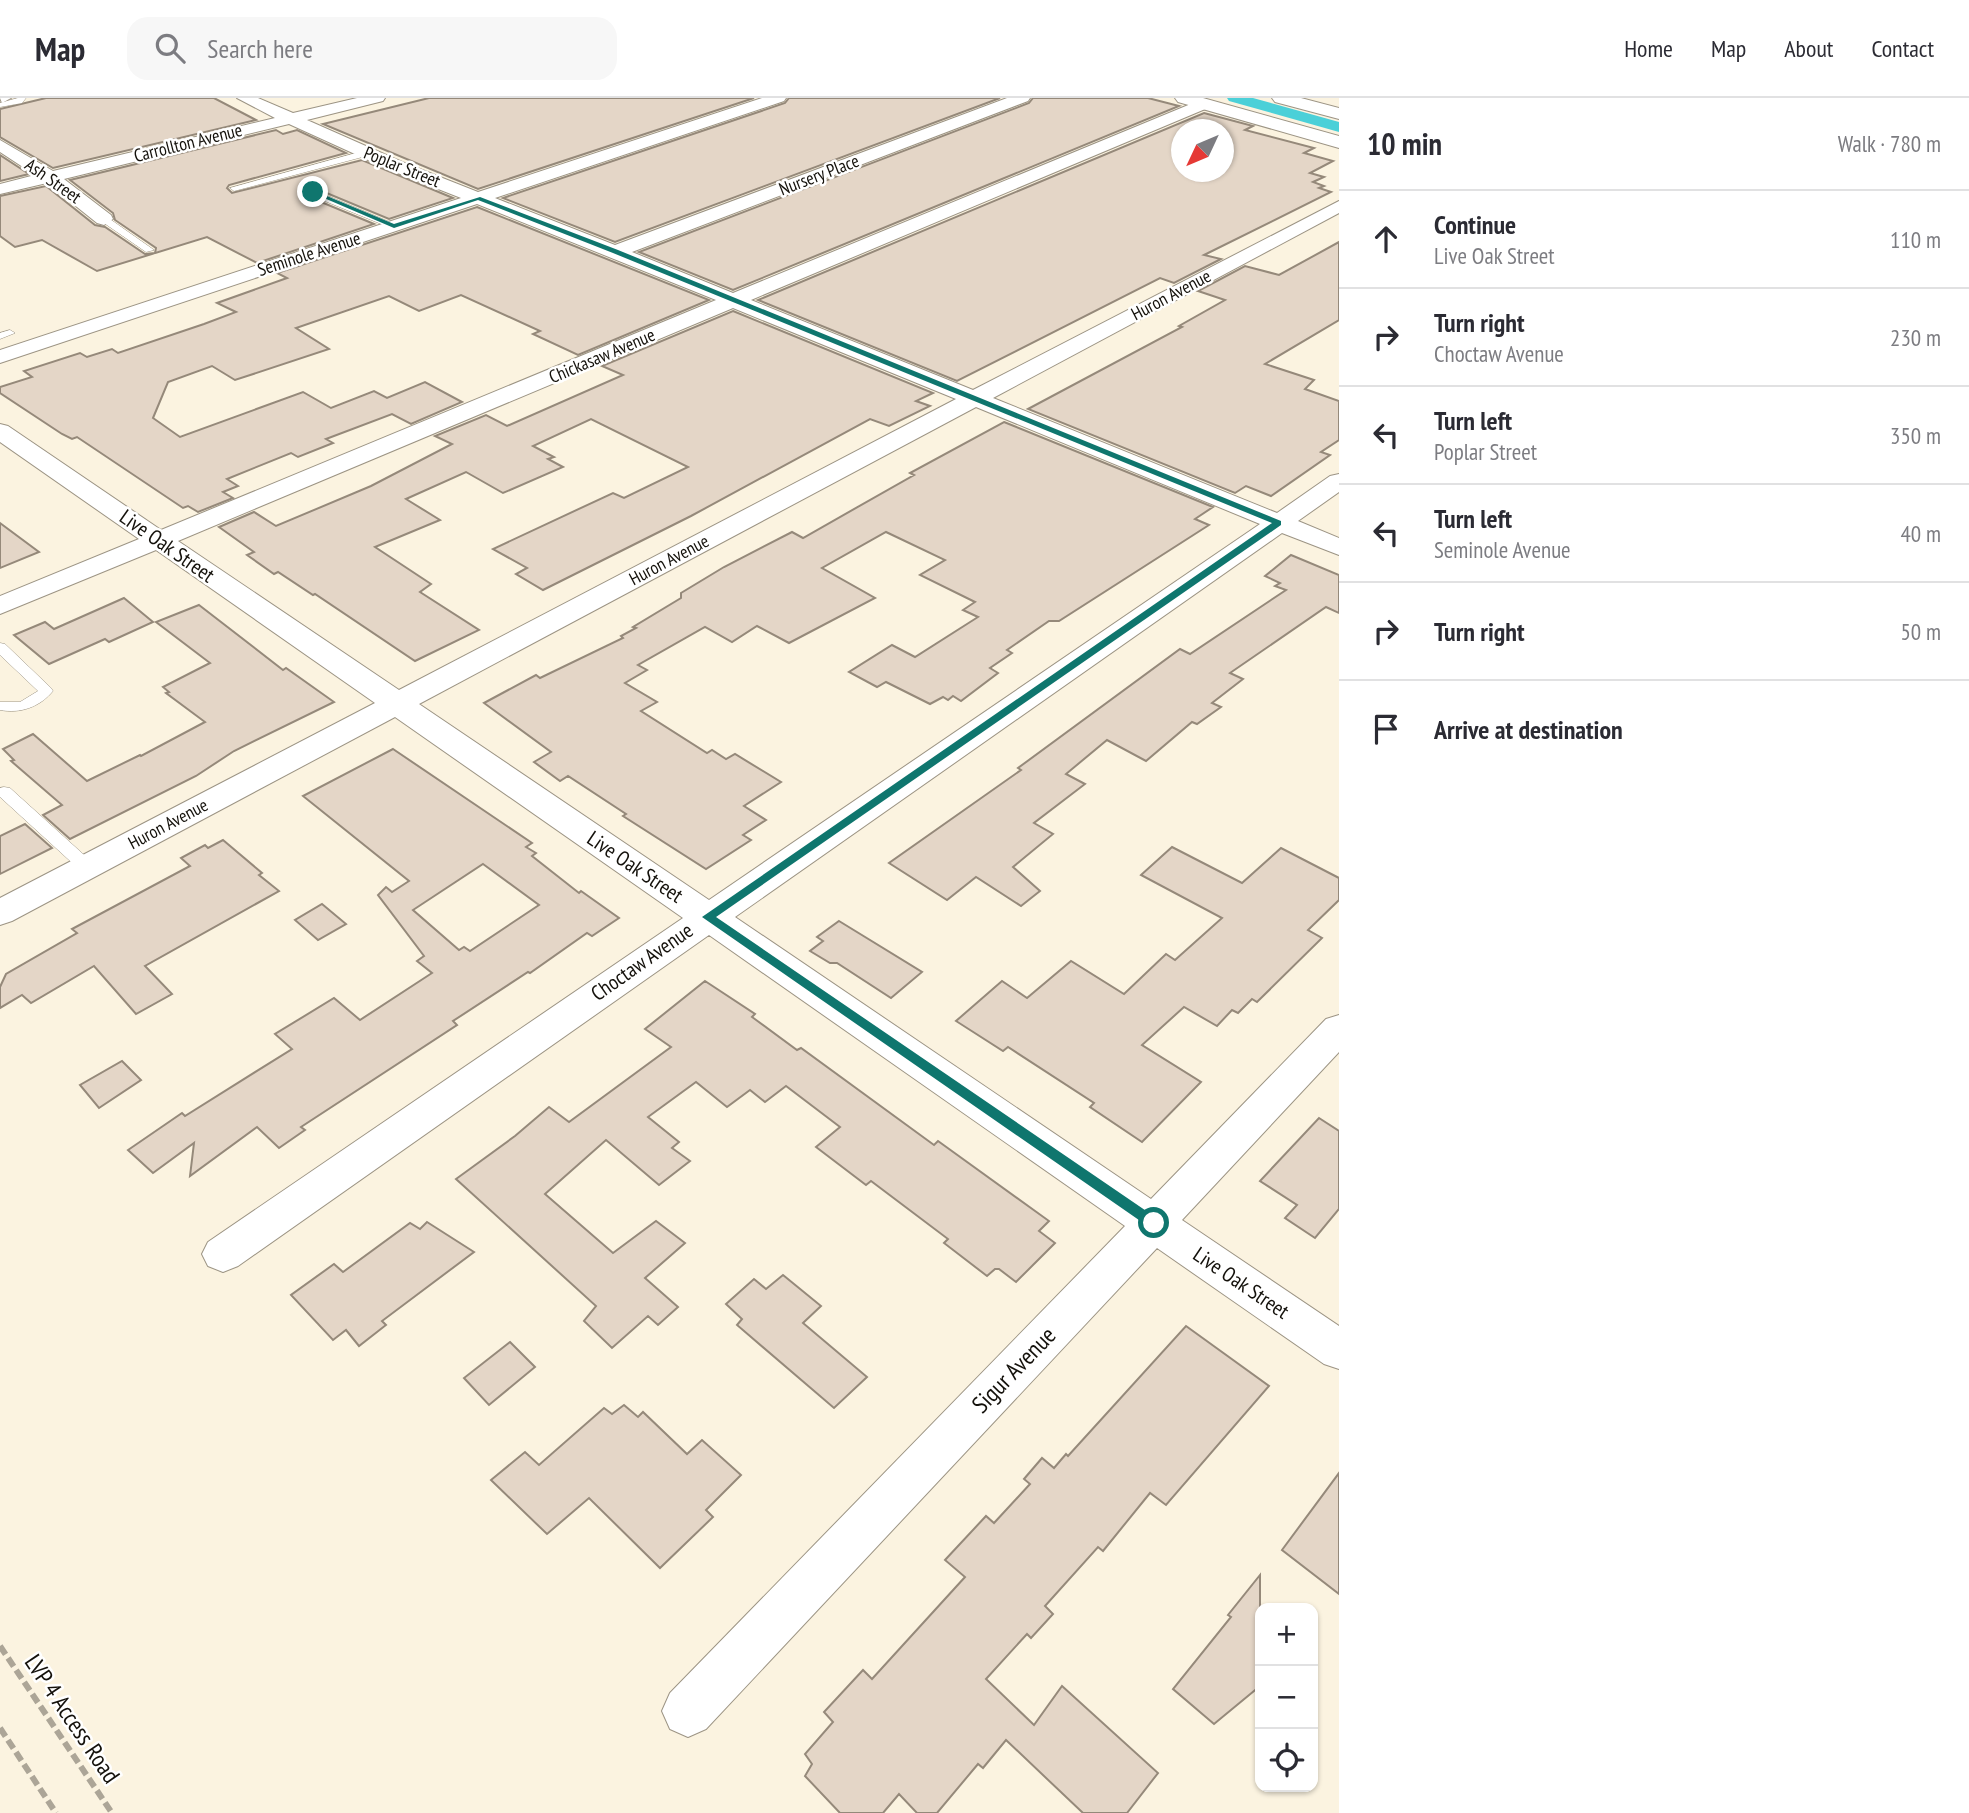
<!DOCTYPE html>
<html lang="en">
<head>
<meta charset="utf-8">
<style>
	:root { --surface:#fff; --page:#f7f7f7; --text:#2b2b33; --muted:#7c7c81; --line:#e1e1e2 }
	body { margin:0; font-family:"PT Sans Narrow",sans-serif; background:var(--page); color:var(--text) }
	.controls { position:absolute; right:21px; bottom:21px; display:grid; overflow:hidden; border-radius:14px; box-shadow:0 2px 5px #0004 }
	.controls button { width:63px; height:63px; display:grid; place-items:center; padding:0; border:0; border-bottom:2px solid var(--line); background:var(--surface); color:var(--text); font:35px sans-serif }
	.compass { position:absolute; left:1171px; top:21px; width:63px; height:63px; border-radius:50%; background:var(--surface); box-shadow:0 2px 5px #0004; rotate:226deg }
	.stop { position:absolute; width:21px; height:21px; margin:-16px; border:5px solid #0f766e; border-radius:50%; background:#fff }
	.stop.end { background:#0f766e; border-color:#fff; box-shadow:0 2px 7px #0008 }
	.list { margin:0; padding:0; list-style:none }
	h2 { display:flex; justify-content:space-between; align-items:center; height:91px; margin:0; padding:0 28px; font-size:30px }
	h2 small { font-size:23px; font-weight:400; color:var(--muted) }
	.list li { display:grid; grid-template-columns:46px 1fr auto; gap:21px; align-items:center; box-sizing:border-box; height:98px; padding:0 28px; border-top:2px solid var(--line) }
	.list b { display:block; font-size:26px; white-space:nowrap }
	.list p { margin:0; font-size:23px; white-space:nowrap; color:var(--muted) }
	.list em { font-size:23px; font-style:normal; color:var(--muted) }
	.icon { flex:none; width:38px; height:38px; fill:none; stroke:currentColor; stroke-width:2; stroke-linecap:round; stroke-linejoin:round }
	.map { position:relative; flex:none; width:1339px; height:1715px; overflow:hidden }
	header { display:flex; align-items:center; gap:42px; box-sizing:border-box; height:98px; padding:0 35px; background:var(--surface); border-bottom:2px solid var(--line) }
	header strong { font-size:33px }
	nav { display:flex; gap:38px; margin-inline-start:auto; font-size:24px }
	.search { width:490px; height:63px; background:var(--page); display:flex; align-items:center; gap:18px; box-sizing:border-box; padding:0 24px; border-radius:21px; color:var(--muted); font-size:26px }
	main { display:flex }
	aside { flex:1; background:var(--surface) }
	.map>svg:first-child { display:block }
</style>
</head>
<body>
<header>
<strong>Map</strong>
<div class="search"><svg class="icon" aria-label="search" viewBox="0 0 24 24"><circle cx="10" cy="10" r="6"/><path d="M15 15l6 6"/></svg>Search here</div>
<nav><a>Home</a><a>Map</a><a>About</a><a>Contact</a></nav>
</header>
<main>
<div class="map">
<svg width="1339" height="1715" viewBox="0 0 1339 1715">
	<rect width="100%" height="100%" fill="#fbf3e0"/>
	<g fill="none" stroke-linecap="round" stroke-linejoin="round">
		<!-- canal -->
		<path fill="#4bd0d8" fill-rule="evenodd" d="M1227,0H1253L1339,24V34L1229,3Z"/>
	</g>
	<!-- building -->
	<g fill="#e4d6c7" stroke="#95897a" stroke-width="2" fill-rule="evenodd">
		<path d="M46,0H214L256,22L53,70L0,39V11Z"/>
		<path d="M429,0H754L478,91L323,26Z"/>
		<path d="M789,0H1000L615,144L503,100L785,5Z"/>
		<path d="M1033,0H1148L1179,8L733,192L639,154L1029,5Z"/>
		<path d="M1204,15L1253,28L1245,32L1314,50L1304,55L1333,63L1310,75L1324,79L1313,84L1324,88L1319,90L1331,94L1204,157L1221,161L1174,185L1160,180L957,283L758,202ZM1181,32H1223V74H1181Z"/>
		<path d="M276,32L283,36L297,32L346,55L229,87L227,90L232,95L362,62L453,100L389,121L317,91L310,90L307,93L309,99L374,126L257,165L207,139L97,173L42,142L15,149L0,138V98L46,88L95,127L105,129L145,156L155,155L156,150L115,122L113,115L70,82Z"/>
		<path d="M0,57L29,76L0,83Z"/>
		<path d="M477,109L709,202L578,257L533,236L540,233L461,197L419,213L389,198L296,230L329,251L235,282L212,268L168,284L153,320L180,339L303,294L331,310L374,293L387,300L425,284L462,304L411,326L392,316L326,341L333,345L298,359L291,355L227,381L238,388L223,394L233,400L198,414L188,408L183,410L77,339L72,341L62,336L0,295V289L32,279L24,273L80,255L87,259L112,251L118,255L204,226L236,214L217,205L287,180L277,175Z"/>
		<path d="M1339,144V222L1265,266L1314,282L1305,291L1339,303V342L1321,354L1330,357L1271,398L1246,388L1235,395L1028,311L1182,229L1179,228L1225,202L1198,193L1245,168L1279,177Z"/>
		<path d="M733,213L933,295L916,303L930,308L889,328L870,321L691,418L543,492L516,476L527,470L493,451L613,395L624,400L688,369L591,321L533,348L554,359L548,361L563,369L503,395L466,374L406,401L440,422L375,449L431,486L420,494L479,532L415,563L315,496L313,497L278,474L274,476L247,457L254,454L219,429L254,414L276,428L371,388L452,346L435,338L486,317L507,328L623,277L602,268Z"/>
		<path d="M1004,324L1213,409L1195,421L1209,427L1059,523H1049L1007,552L1012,555L990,570L998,575L961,603L953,598L948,602L943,599L930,606L886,584L877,589L849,574L892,547L915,559L978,519L963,512L975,504L920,477L945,462L886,434L822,470L875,500L789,545L757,528L732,544L705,529L638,567L647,572L625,585L657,604L641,613L707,655L712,652L726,661L735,656L781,684L744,708L766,722L743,737L751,742L706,771L623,718L626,716L568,678L560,683L534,664L551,654L484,605L536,577L540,580L623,540L621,538L636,530L633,529L681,500V495L724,469L792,434L803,440L914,377L910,375Z"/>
		<path d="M0,425L39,454L0,470Z"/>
		<path d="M1291,457L1339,477V515L1326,509L1230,575L1243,581L1212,605L1221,609L1197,626L1192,624L1146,663L1107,642L1066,676L1085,686L1034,725L1053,736L1013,769L1040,793L1021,808L976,779L947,802L889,765L1021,672L1018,670L1180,551L1190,556L1286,492L1275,488L1280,485L1265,478Z"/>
		<path d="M124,500L153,524L109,544L105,541L49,566L14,537L45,524L54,531Z"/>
		<path d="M199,507L283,572L286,570L334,604L234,653L196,678L70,741L43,717L62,707L11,663L14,662L3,651L33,636L87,683L140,657L141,658L205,624L166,595L169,594L163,589L210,565L156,524Z"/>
		<path d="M393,651L532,745L526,749L536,755L532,758L579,795L581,793L619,820L592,838L587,835L530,875L528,874L453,923L457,927L301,1029L305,1032L279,1050L257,1029L190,1078L194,1045L153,1075L128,1052L182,1015L185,1018L292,951L275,936L334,900L360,922L432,875L417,863L424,858L378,797L386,789L392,794L409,783L303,698ZM483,766L539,807L470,853L464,849L459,852L413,812Z"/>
		<path d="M25,726L52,750L0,776V738Z"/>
		<path d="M223,742L262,775L259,777L279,793L145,868L172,896L136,916L94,868L31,905L22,897L0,910V889L6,876L77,835L72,831L190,768L181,760L205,747L208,750Z"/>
		<path d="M1172,749L1242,785L1281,750L1339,780V802L1308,832L1322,840L1257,904L1252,901L1238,915L1232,912L1217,928L1184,909L1142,947L1201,984L1142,1044L1090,1009L1094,1005L1008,949L1003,953L956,923L1002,883L1027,900L1071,863L1124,896L1166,856L1175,862L1222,820L1141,777Z"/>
		<path d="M322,806L346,826L318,842L295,822Z"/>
		<path d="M839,823L922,874L891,900L837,865H830L810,853L823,843L817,839Z"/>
		<path d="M705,883L755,916L752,919L797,952L801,950L934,1047L938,1043L1049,1123L1039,1133L1055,1145L1016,1184L999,1171H995L987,1178L944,1145L948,1141L871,1083L866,1087L816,1049L840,1029L786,988L765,1004L750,992L727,1009L696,984L648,1019L679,1044L672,1050L690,1063L659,1087L606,1042L545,1096L613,1155L656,1123L685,1145L645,1180L678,1209L658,1227L648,1218L612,1250L584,1223L596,1208L456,1081L515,1038L549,1009L569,1024L671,949L645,931Z"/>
		<path d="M122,963L141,982L99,1010L80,987Z"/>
		<path d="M1319,1020L1339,1033V1111L1315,1140L1285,1120L1297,1107L1260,1083Z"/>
		<path d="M427,1124L474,1154L382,1223L386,1227L359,1248L346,1232L333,1242L291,1197L334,1166L343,1174L410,1125L420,1131Z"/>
		<path d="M783,1177L821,1208L803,1225L867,1279L834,1310L737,1227L742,1221L726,1206L754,1181L766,1191Z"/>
		<path d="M1186,1228L1269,1288L1166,1407L1150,1395L1103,1453L1098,1449L1045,1508L1053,1516L1031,1540L1027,1536L986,1581L1034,1627L1062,1588L1158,1675L1127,1715H1083L1006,1642L983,1670L978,1666L937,1715H917L899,1696L883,1715H840L805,1678L812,1666L805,1656L833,1624L824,1614L863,1572L872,1581L965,1479L945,1462L986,1418L994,1425L1030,1386L1024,1381L1042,1360L1054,1370L1066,1356L1068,1358Z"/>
		<path d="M510,1244L535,1269L489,1307L464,1280Z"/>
		<path d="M624,1307L638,1319L643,1314L687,1356L702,1342L741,1377L706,1412L713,1419L660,1470L589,1400L547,1436L491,1382L525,1354L539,1367L604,1310L612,1316Z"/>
		<path d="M1339,1375V1496L1282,1452Z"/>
		<path d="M1260,1477V1588L1214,1626L1173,1591L1231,1519L1228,1517Z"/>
	</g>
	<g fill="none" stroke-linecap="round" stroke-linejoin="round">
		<!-- service casing -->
		<g stroke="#9c9484" stroke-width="1">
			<g id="service">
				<path d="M18,0H26L22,5L0,9V5Z"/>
				<path d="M367,52L370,57L234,93L230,90Z"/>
				<path d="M310,93H316L399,128L391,130L310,97Z"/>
				<path d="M101,119H107L154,152L146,154L101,123Z"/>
				<path d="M10,232L15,235L0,241V235Z"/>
				<path d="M0,545L5,546L51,590L53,593C40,609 20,616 0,612V604H20L38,593L0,557Z"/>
				<path d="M4,689L10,690L93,765L95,769L93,773H81L0,699V690Z"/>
			</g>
		</g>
		<!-- minor casing -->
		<g stroke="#9c9484" stroke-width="2">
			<path id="minor" d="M237,0H258L293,15L357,0H385L383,3L307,22L402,64L478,94L762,0H786L784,3L495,100L615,147L1007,0H1030L1028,3L632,154L733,195L1198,3H1210L1212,6L1210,9L751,202L973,292L1339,103V115L993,300L1277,415L1330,378L1339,376V394L1298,423L1339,440V457L1282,435L735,819L1151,1101L1326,921L1339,917V954L1182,1122L1339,1228V1271L1324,1266L1157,1150L706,1631L688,1639L670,1631L662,1613L670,1595L1125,1128L709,837L238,1168L223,1174L208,1168L202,1156L208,1144L683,820L395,619L12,823L0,827V800L375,605L156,452L0,516V498L139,441L0,344V326L8,328L161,432L716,202L477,106L0,265V252L461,100L390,72L289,26L64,81L111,117L113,121L104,127L97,125L47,85L0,96V86L35,77L0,54V42L53,73L275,20ZM733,210L956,301L399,592L178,443ZM976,309L1260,426L709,802L419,606Z"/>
		</g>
		<!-- secondary casing -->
		<g stroke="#9c9484" stroke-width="2">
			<g id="secondary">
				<path d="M0,0H11L2,5Z"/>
				<path d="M1175,0H1203L1339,38V50L1178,4Z"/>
				<path d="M1272,0H1301L1339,10V21L1275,4Z"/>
			</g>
		</g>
		<!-- path -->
		<g stroke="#aca597" stroke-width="6" stroke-dasharray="10 4.5" stroke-linecap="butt">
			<path d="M0,1548L112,1715"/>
			<path d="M0,1630L56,1715"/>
		</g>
		<!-- service -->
		<use href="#service" fill="#fff" fill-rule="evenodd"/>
		<!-- minor -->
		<use href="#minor" fill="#fff" fill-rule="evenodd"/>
		<!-- secondary -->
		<use href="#secondary" fill="#fff" fill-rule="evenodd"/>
	</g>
	<!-- route -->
	<path fill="#0f766e" d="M315,93L394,126L480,99L618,152L1281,423V427L716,819L1158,1121V1129H1149L702,819L1272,425L613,155L478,102L394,130L310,94Z"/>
	<g text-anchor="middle" stroke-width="5" stroke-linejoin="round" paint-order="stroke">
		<!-- far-street labels -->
		<g font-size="18" fill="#14110b" stroke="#fff">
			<text transform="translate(188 45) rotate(-14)" y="6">Carrollton Avenue</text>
			<text transform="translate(402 69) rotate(22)" y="6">Poplar Street</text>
			<text transform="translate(819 77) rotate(-21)" y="6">Nursery Place</text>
			<text transform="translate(53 83) rotate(35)" y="6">Ash Street</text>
			<text transform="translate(309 156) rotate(-18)" y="6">Seminole Avenue</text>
			<text transform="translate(1171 197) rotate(-28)" y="6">Huron Avenue</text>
			<text transform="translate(602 258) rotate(-23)" y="6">Chickasaw Avenue</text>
			<text transform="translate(669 462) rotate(-28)" y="6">Huron Avenue</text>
			<text transform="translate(168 726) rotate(-28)" y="6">Huron Avenue</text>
		</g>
		<!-- street labels -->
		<g font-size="21" fill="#14110b" stroke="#fff">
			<text transform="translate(167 448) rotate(35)" y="7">Live Oak Street</text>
			<text transform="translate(635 769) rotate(34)" y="7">Live Oak Street</text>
			<text transform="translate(642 864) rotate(-35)" y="7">Choctaw Avenue</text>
			<text transform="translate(1241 1185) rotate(34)" y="7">Live Oak Street</text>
		</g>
		<!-- near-street labels -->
		<g font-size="24" fill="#14110b" stroke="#fff">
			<text transform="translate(1014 1272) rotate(-46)" y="8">Sigur Avenue</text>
			<text transform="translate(72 1621) rotate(56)" y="8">LVP 4 Access Road</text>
		</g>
	</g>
</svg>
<div class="controls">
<button>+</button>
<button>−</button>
<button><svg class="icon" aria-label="locate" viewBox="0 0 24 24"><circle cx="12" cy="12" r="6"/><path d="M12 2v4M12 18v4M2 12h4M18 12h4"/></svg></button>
</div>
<svg class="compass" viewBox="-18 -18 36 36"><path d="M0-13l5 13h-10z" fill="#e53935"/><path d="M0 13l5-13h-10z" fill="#7c7c81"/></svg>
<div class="stop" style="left:1154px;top:1125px"></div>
<div class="stop end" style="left:313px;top:94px"></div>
</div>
<aside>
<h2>10 min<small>Walk · 780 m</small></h2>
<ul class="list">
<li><svg class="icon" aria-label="ahead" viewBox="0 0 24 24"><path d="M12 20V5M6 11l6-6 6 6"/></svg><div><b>Continue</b><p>Live Oak Street</p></div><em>110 m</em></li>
<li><svg class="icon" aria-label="right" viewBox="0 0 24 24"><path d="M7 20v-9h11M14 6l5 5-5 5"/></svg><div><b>Turn right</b><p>Choctaw Avenue</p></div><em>230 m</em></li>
<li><svg class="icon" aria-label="left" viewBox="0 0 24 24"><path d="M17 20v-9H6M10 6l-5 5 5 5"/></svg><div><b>Turn left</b><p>Poplar Street</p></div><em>350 m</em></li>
<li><svg class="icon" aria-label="left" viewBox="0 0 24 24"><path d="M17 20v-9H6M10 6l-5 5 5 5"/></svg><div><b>Turn left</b><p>Seminole Avenue</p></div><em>40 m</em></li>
<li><svg class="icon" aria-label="right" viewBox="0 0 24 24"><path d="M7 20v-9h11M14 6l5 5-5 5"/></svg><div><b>Turn right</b></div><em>50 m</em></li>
<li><svg class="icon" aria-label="arrive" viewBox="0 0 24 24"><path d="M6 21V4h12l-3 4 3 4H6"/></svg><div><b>Arrive at destination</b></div></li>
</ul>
</aside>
</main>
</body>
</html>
